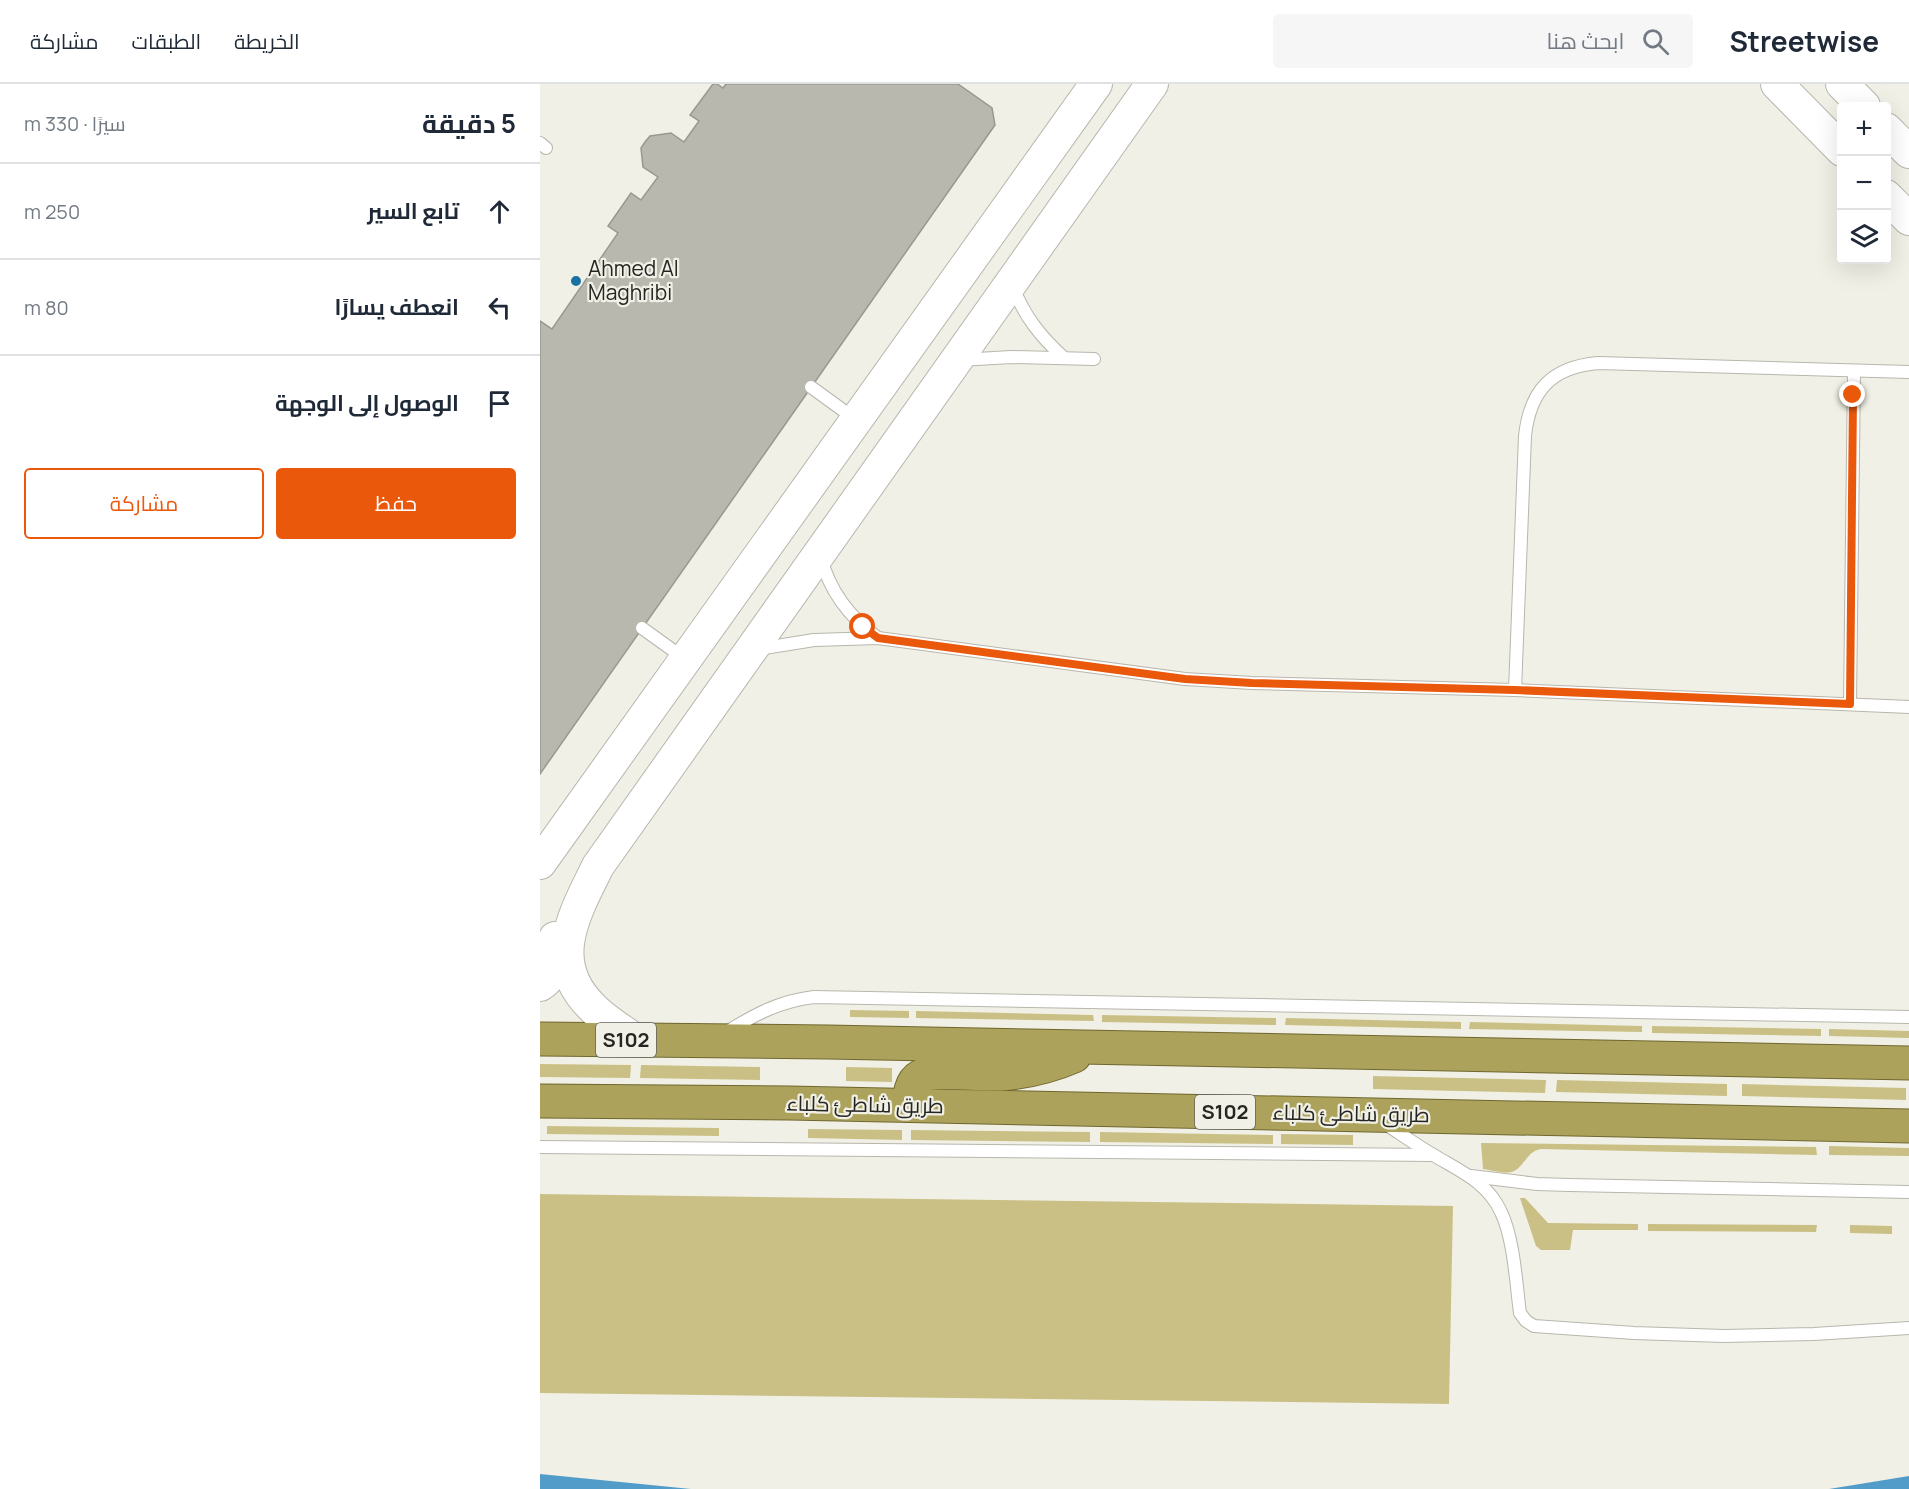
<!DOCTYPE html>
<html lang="ar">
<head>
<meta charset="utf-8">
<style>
	:root { --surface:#fff; --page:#f6f6f7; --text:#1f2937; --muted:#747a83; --line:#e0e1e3; --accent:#ea580c }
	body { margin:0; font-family:Manrope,Cairo,sans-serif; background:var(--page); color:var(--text); direction:rtl }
	.controls { position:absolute; right:18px; top:18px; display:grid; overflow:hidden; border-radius:6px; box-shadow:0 6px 24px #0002 }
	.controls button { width:54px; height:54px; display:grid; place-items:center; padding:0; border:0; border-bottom:2px solid var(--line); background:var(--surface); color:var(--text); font:30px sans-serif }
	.stop { position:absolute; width:18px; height:18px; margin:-14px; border:4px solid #ea580c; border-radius:50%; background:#fff }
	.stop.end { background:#ea580c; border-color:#fff; box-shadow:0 2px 6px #0008 }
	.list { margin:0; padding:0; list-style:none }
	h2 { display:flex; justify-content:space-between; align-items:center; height:78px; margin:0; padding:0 24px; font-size:26px }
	h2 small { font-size:20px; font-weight:400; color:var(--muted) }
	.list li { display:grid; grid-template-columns:39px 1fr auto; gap:18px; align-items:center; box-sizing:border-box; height:96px; padding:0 24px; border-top:2px solid var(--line) }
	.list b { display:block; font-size:22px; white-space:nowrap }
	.list em { font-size:20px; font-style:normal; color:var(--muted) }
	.actions { display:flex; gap:12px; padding:18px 24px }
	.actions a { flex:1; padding:14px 0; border:2px solid var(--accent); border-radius:6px; text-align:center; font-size:21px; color:var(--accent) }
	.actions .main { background:var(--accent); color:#fff }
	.icon { flex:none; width:33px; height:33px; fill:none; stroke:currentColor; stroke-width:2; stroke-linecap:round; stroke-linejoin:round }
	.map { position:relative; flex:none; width:1369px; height:1405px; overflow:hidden; direction:ltr }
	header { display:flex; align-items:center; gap:36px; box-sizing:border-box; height:84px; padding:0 30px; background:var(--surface); border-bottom:2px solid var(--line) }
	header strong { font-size:28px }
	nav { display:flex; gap:33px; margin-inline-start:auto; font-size:21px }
	.search { width:420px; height:54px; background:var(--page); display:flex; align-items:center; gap:15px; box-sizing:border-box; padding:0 21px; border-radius:6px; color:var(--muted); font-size:22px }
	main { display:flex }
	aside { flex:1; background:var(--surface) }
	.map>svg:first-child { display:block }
</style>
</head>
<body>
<header>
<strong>Streetwise</strong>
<div class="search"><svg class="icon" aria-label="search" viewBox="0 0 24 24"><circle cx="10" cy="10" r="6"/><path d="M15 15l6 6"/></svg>ابحث هنا</div>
<nav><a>الخريطة</a><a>الطبقات</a><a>مشاركة</a></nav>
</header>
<main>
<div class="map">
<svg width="1369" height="1405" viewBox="0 0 1369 1405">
	<rect width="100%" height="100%" fill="#f1f0e6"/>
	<!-- green -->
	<g fill="#cac085">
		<path d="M310,926L369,927V934L310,933Z"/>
		<path d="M376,927L553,931L554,937L376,934Z"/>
		<path d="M562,931L736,934V941L562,938Z"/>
		<path d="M746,934L921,938V945L745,941Z"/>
		<path d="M930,938L1102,942V948L929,945Z"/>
		<path d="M1112,942L1281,945V952L1112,949Z"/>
		<path d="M1289,945L1369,947V954L1289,952Z"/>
		<path d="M0,980L91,981L90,994L0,993Z"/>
		<path d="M101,981L220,983V996L100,994Z"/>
		<path d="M306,983L352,984V998L306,997Z"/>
		<path d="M833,992L1006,996L1005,1009L833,1005Z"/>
		<path d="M1017,996L1187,1000V1012L1016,1008Z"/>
		<path d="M1202,1000L1366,1004V1016L1202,1012Z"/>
		<path d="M7,1042L179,1044V1052L7,1050Z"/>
		<path d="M268,1045L362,1046V1056L268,1054Z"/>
		<path d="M371,1046L550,1048V1058L371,1056Z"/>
		<path d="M560,1048L733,1051V1060L560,1058Z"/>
		<path d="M741,1050L813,1051V1061L741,1060Z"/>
		<path d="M941,1059L1276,1063L1277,1071L1001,1065C987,1067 985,1082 974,1087C966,1091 951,1086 943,1085Z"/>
		<path d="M1289,1062L1369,1064V1072L1289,1071Z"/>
		<path d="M0,1110L913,1122L909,1320L0,1309Z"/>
		<path d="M980,1114H985L1008,1139L1098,1140V1146H1033L1030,1166H1001L996,1162Z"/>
		<path d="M1108,1140L1277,1141L1276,1148L1108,1147Z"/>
		<path d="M1310,1141L1352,1142V1150L1310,1149Z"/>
	</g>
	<!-- water -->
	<g fill="#529cca">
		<path d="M0,1390L151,1405H0Z"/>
		<path d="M1369,1392V1405H1289Z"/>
	</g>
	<!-- building -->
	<path fill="#b9b8af" stroke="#99988f" stroke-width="1.5" d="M173,0H177L183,4L186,0H418L452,24L455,41L0,690V237L12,245L78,149L68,142L91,109L101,116L118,93L103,83L101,64L105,58L110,52L131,49L144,58L159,37L150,31Z"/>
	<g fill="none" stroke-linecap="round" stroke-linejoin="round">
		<!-- service casing -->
		<g stroke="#b8b6ad" stroke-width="14">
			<g id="service">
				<path d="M0,59L6,64"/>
				<path d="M473,203C484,232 501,253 524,274"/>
				<path d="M420,276L471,273L554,275"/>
				<path d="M271,303L315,335"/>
				<path d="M281,474C290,508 309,533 338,554"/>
				<path d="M102,544L145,575"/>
				<path d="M218,565L274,556L338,554L645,595L712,599L975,606L1369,623"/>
				<path d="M975,606L985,352C990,306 1012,283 1058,279L1369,288"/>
				<path d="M1310,619L1314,288"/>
				<path d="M185,949C214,931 239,917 274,913L1369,933"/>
				<path d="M844,1039C861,1050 878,1062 895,1072C922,1088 948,1099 961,1128C974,1155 976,1199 980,1229L986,1237L994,1242L1094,1249L1184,1252L1274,1250L1369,1244"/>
				<path d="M0,1063L893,1071"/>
				<path d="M931,1092L997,1100L1029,1101L1369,1108"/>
			</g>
		</g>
		<!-- tertiary casing -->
		<g stroke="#b8b6ad" stroke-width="34">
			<g id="tertiary">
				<path d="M1237,0L1302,66"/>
				<path d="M1302,0L1324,22"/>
				<path d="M1346,45L1369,68"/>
				<path d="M1346,112L1369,135"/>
				<path d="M0,779L556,0"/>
				<path d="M0,901C17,891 15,872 15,854"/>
				<path d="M95,956C80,945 63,935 51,922C6,877 35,829 58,782L612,0"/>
			</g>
		</g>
		<!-- trunk casing -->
		<g stroke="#70672e" stroke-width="35">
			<g id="trunk">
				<path d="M0,955L288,958L1369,979"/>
				<path d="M0,1017L249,1019L1369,1042"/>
				<path d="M370,1021C370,1011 370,998 381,992C393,985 443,991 461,990C486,988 511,982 534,972"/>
			</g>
		</g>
		<!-- service -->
		<use href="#service" stroke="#fff" stroke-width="12"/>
		<!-- tertiary -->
		<use href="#tertiary" stroke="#fff" stroke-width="32"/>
		<!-- trunk -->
		<use href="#trunk" stroke="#aca25c" stroke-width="33"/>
	</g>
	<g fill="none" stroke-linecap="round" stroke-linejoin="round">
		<!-- route -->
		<path stroke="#ea580c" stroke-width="8" d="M323,543L338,554L645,595L712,599L975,606L1310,620L1313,311"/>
	</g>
	<!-- markers -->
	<circle fill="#1972a1" stroke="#f1f0e6" stroke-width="2" cx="36" cy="197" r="6"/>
	<g text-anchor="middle" stroke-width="4.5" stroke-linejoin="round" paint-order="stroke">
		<!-- shield labels -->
		<g fill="#f1f0e6" stroke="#63625d" stroke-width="1.5">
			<rect x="56" y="939" width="60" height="34" rx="4.5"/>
			<rect x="655" y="1011" width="60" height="34" rx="4.5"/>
		</g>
		<g font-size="20" font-weight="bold" fill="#262522">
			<text x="86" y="963">S102</text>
			<text x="685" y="1035">S102</text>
		</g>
		<!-- poi labels -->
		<g font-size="21" fill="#262522" stroke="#f1f0e6" text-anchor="start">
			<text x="48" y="192">Ahmed Al<tspan x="48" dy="24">Maghribi</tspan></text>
		</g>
		<!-- street labels -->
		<g font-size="21" fill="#262522" stroke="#f1f0e6">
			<text transform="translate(325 1021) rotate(1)" y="7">طريق شاطئ كلباء</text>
			<text transform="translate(811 1030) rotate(1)" y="7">طريق شاطئ كلباء</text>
		</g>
	</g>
</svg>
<div class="controls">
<button>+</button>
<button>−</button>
<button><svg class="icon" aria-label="layers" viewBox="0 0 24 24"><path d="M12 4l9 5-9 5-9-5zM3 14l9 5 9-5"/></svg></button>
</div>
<div class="stop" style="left:323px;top:543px"></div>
<div class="stop end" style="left:1313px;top:311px"></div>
</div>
<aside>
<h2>5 دقيقة<small>سيرًا · 330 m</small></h2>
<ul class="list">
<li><svg class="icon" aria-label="ahead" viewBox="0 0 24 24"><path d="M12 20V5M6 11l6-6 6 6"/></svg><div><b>تابع السير</b></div><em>250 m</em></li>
<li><svg class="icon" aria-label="left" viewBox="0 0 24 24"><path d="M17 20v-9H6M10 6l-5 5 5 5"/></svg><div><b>انعطف يسارًا</b></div><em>80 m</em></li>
<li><svg class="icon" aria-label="arrive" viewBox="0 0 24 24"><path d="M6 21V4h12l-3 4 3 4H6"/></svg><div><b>الوصول إلى الوجهة</b></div></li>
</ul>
<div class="actions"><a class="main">حفظ</a><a>مشاركة</a></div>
</aside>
</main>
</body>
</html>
